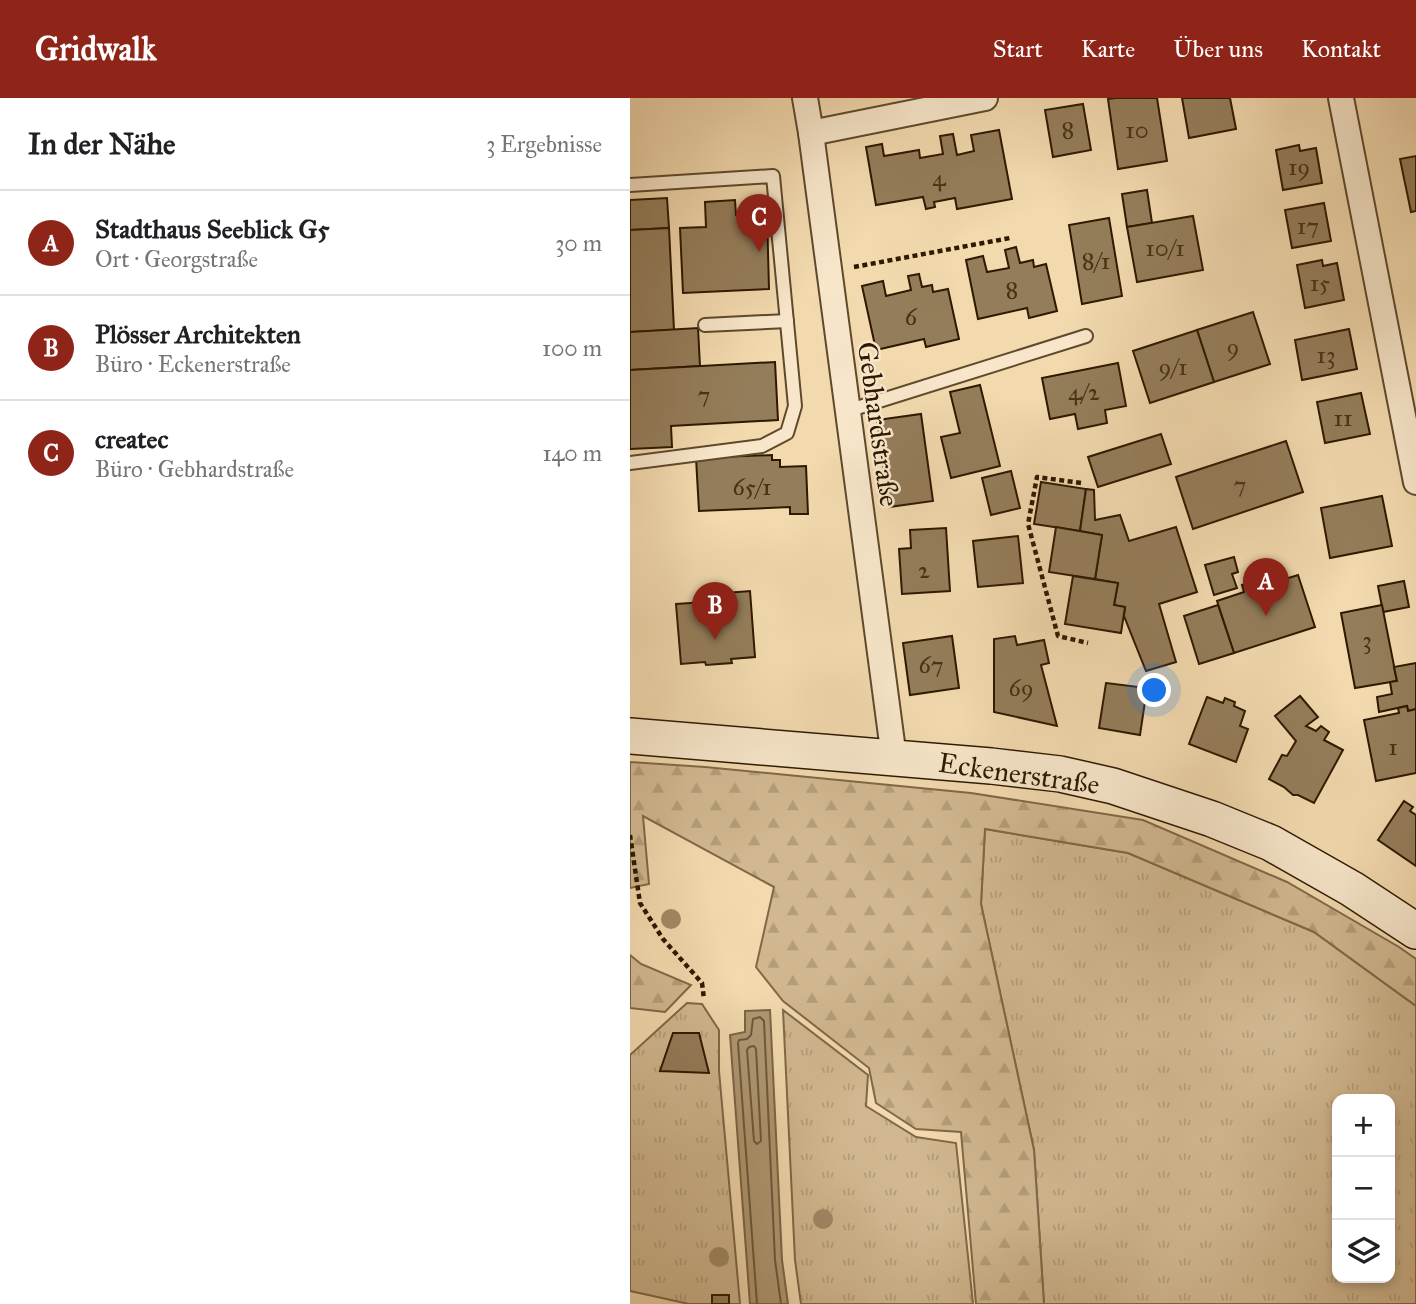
<!DOCTYPE html>
<html lang="de">
<head>
<meta charset="utf-8">
<style>
	:root { --surface:#fff; --page:#f2f2f2; --text:#202124; --muted:#757577; --line:#e0e0e0; --accent:#8f2418 }
	body { margin:0; font-family:"IM FELL Great Primer",serif; background:var(--page); color:var(--text) }
	.controls { position:absolute; right:21px; bottom:21px; display:grid; overflow:hidden; border-radius:14px; box-shadow:0 4px 10px #0003 }
	.controls button { width:63px; height:63px; display:grid; place-items:center; padding:0; border:0; border-bottom:2px solid var(--line); background:var(--surface); color:var(--text); font:35px sans-serif }
	.you { position:absolute; left:525px; top:593px; width:24px; height:24px; margin:-18px; border:5px solid #fff; border-radius:50%; background:#1a73e8; box-shadow:0 0 0 10px #1a73e833 }
	.badge { display:grid; place-items:center; width:46px; height:46px; border-radius:50%; background:var(--accent); color:#fff; font-size:23px; font-weight:700 }
	.pin { position:absolute; translate:-50% -58px; filter:drop-shadow(0 2px 4px #0008) }
	.pin::after { content:''; position:absolute; top:37px; width:24px; height:21px; background:inherit; clip-path:polygon(0 0,100% 0,50% 100%) }
	.list { margin:0; padding:0; list-style:none }
	h2 { display:flex; justify-content:space-between; align-items:center; height:91px; margin:0; padding:0 28px; font-size:30px }
	h2 small { font-size:23px; font-weight:400; color:var(--muted) }
	.list li { display:grid; grid-template-columns:46px 1fr auto; gap:21px; align-items:center; box-sizing:border-box; height:105px; padding:0 28px; border-top:2px solid var(--line) }
	.list b { display:block; font-size:26px; white-space:nowrap }
	.list p { margin:0; font-size:23px; white-space:nowrap; color:var(--muted) }
	.list em { font-size:23px; font-style:normal; color:var(--muted) }
	.icon { flex:none; width:38px; height:38px; fill:none; stroke:currentColor; stroke-width:2; stroke-linecap:round; stroke-linejoin:round }
	.map { position:relative; flex:none; width:786px; height:1206px; overflow:hidden }
	header { display:flex; align-items:center; gap:42px; box-sizing:border-box; height:98px; padding:0 35px; background:var(--accent); color:#fff }
	header strong { font-size:33px }
	nav { display:flex; gap:38px; margin-inline-start:auto; font-size:24px }
	main { display:flex }
	aside { flex:1; background:var(--surface) }
	.map>svg:first-child { display:block }
</style>
</head>
<body>
<header>
<strong>Gridwalk</strong>
<nav><a>Start</a><a>Karte</a><a>Über uns</a><a>Kontakt</a></nav>
</header>
<main>
<aside>
<h2>In der Nähe<small>3 Ergebnisse</small></h2>
<ul class="list">
<li><span class="badge">A</span><div><b>Stadthaus Seeblick G5</b><p>Ort · Georgstraße</p></div><em>30 m</em></li>
<li><span class="badge">B</span><div><b>Plösser Architekten</b><p>Büro · Eckenerstraße</p></div><em>100 m</em></li>
<li><span class="badge">C</span><div><b>createc</b><p>Büro · Gebhardstraße</p></div><em>140 m</em></li>
</ul>
</aside>
<div class="map">
<svg width="786" height="1206" viewBox="0 0 786 1206">
	<defs>
		<pattern id="grass-tufts" width="24" height="20" patternUnits="userSpaceOnUse" patternTransform="scale(1.75)"><rect width="24" height="20" fill="#d1b890"/><path d="M3 7l-1-3M5 7V3M7 7l1-3M15 17l-1-3M17 17v-4M19 17l1-3" fill="none" stroke="#b49e7a"/></pattern>
		<pattern id="forest-firs" width="22" height="20" patternUnits="userSpaceOnUse" patternTransform="scale(1.75)"><rect width="22" height="20" fill="#d1b890"/><path d="M5 1l3.5 6h-7zM16 11l3.5 6h-7z" fill="#b49e7a"/></pattern>
	</defs>
	<rect width="100%" height="100%" fill="#f2d9ae"/>
	<filter id="stains"><feTurbulence type="fractalNoise" baseFrequency=".00286" numOctaves="4"/><feColorMatrix values="0 0 0 0 .2 0 0 0 0 .09 0 0 0 0 .02 0 0 0 .5 -.17"/></filter>
	<radialGradient id="worn" r=".72"><stop offset=".6" stop-color="#630" stop-opacity="0"/><stop offset="1" stop-color="#630" stop-opacity=".3"/></radialGradient>
	<!-- grass -->
	<g fill="url(#grass-tufts)" stroke="#806848" stroke-width="2" fill-rule="evenodd">
		<path d="M355,731L498,755L684,834L786,908V1206H414L404,1052L351,806ZM707,1001H760V1180H707Z"/>
		<path d="M57,905L72,906L89,932V973L110,1206H59L0,1193V957Z"/>
		<path d="M153,912L238,977L236,1008L286,1039L326,1045L343,1206H171L165,1162Z"/>
	</g>
	<!-- forest -->
	<g fill="url(#forest-firs)" stroke="#806848" stroke-width="2">
		<path d="M0,664L75,669L341,695L513,722L657,784L769,849L786,861V908L684,834L498,755L355,731L351,806L404,1052L414,1206H346L331,1034L286,1031L246,1005L239,970L153,903L126,869L144,789L13,718L19,786L0,790Z"/>
		<path d="M0,857L11,866L61,887L35,914L0,910Z"/>
	</g>
	<!-- water -->
	<path fill="#af9873" stroke="#7b6545" stroke-width="2" d="M140,912L152,1162L158,1206H120L100,937L115,934V913Z"/>
	<g fill="none" stroke-linecap="round" stroke-linejoin="round">
		<!-- shore -->
		<g stroke="#6e583a" stroke-width="2">
			<path d="M124,948L126,951L131,1043L127,1046L124,1043L117,952L119,949Z"/>
			<path d="M127,1206L108,945L109,942L117,941L121,937L123,921L130,919L134,923L145,1162L151,1206"/>
		</g>
	</g>
	<!-- building -->
	<g fill="#947d5a" stroke="#2e1900" stroke-width="2">
		<path d="M486,0H527L537,63L488,71L478,1Z"/>
		<path d="M552,0H600L606,31L559,40Z"/>
		<path d="M453,6L461,52L423,59L415,12Z"/>
		<path d="M369,32L382,101L327,111L325,100L304,104L305,109L296,111L293,99L246,107L236,49L252,46L254,58L289,52L290,60L313,56L310,38L323,36L327,57L344,53L341,37Z"/>
		<path d="M669,47L670,53L686,50L692,85L653,92L646,52Z"/>
		<path d="M786,58V113L781,114L770,61Z"/>
		<path d="M517,92L522,125L497,129L492,96Z"/>
		<path d="M37,100L39,130L0,132V102Z"/>
		<path d="M105,102L106,117L137,116L139,191L53,195L50,130L76,129L75,104Z"/>
		<path d="M694,105L701,143L662,150L655,112Z"/>
		<path d="M563,118L573,172L507,184L497,129Z"/>
		<path d="M479,120L492,198L452,206L439,127Z"/>
		<path d="M39,130L44,232L0,234V132Z"/>
		<path d="M386,149L390,165L403,162L404,169L416,166L427,213L399,220L397,210L348,221L336,162L353,158L357,174L379,170L375,152Z"/>
		<path d="M692,162L693,168L707,165L714,202L675,210L667,167Z"/>
		<path d="M289,176L292,189L302,187L303,194L318,191L329,241L296,249L294,241L246,252L232,188L253,183L256,198L281,192L278,178Z"/>
		<path d="M623,214L640,266L584,284L567,232Z"/>
		<path d="M68,230L70,268L0,272V234Z"/>
		<path d="M719,231L727,271L672,282L665,242Z"/>
		<path d="M567,232L584,284L520,305L503,253Z"/>
		<path d="M145,264L148,322L41,328L42,349L0,351V272Z"/>
		<path d="M488,265L496,308L475,312L477,325L448,331L445,316L420,321L412,280Z"/>
		<path d="M350,287L370,368L321,380L311,339L330,335L320,294Z"/>
		<path d="M731,295L740,336L695,345L687,304Z"/>
		<path d="M291,316L303,403L259,409L247,322Z"/>
		<path d="M531,336L541,366L468,389L458,359Z"/>
		<path d="M656,343L673,394L563,431L546,379Z"/>
		<path d="M142,357V362H150V369L176,368L178,416H160V409L69,413L66,360Z"/>
		<path d="M381,373L390,410L361,417L352,380Z"/>
		<path d="M411,384L456,391L450,433L404,426Z"/>
		<path d="M456,391L464,392L465,422L490,417L499,443L546,429L567,494L529,506L546,564L516,573L494,518L495,509L484,507L488,485L465,481L472,437L450,433Z"/>
		<path d="M752,398L762,448L700,460L691,410Z"/>
		<path d="M426,429L472,437L465,481L419,474Z"/>
		<path d="M316,430L320,493L272,496L269,451L281,450L280,432Z"/>
		<path d="M388,438L393,485L348,489L343,443Z"/>
		<path d="M604,459L608,474L602,476L607,490L584,497L575,467Z"/>
		<path d="M668,477L685,529L604,555L587,503L614,494L612,487L625,483L627,490Z"/>
		<path d="M443,478L488,485L484,507L495,509L491,535L435,526Z"/>
		<path d="M774,483L779,509L753,514L748,488Z"/>
		<path d="M120,493L125,559L101,561L102,565L76,567L75,564L51,566L46,506L76,504V497L91,496V502L97,501L96,495Z"/>
		<path d="M588,507L604,555L569,566L554,518Z"/>
		<path d="M752,507L767,583L725,590L711,515Z"/>
		<path d="M322,538L329,590L280,597L273,545Z"/>
		<path d="M385,538L387,547L414,542L419,565L411,567L427,628L364,614V541Z"/>
		<path d="M786,565V611L778,613L777,608L749,614L747,599L762,596L760,584L767,583L764,569Z"/>
		<path d="M476,585L517,590L510,637L469,630Z"/>
		<path d="M670,598L688,619L676,628L686,633L691,628L699,634L694,642L713,652L684,705L668,697H663L654,689L639,681L652,657L657,658L666,643L645,618Z"/>
		<path d="M577,599L593,605L595,600L605,604L604,608L615,613L610,628L618,631L606,664L559,646Z"/>
		<path d="M777,608L778,613L786,611V675L746,683L734,622L769,615L768,610Z"/>
		<path d="M774,703L783,709L780,713L786,717V768L748,742Z"/>
		<path d="M43,935H69L79,975L30,973Z"/>
		<rect x="82" y="1197" width="17" height="9"/>
	</g>
	<g fill="none" stroke-linecap="round" stroke-linejoin="round">
		<!-- lane casing -->
		<g stroke="#5f492c" stroke-width="16">
			<g id="lane">
				<path d="M0,87L143,78L165,308L157,335L132,348L0,365"/>
				<path d="M75,227L157,223"/>
				<path d="M217,313L456,238"/>
			</g>
		</g>
		<!-- street casing -->
		<g stroke="#5f492c" stroke-width="28">
			<g id="street">
				<path d="M175,0L181,35L264,660"/>
				<path d="M711,0L786,384"/>
				<path d="M181,35L355,0"/>
			</g>
		</g>
		<!-- secondary casing -->
		<g stroke="#2e1900" stroke-width="38">
			<path id="secondary" d="M0,638L361,668L430,676L483,688L582,721L641,745L722,791L786,833"/>
		</g>
		<!-- path -->
		<g stroke="#2e1900" stroke-width="4.5" stroke-dasharray="5 3.5" stroke-linecap="butt">
			<path d="M224,169L380,140"/>
			<path d="M451,385L407,379L398,426L428,538L458,545"/>
			<path d="M0,737L10,805L33,841L72,885L74,901"/>
		</g>
		<!-- lane -->
		<use href="#lane" stroke="#f7e6ca" stroke-width="12"/>
		<!-- street -->
		<use href="#street" stroke="#f7e6ca" stroke-width="24"/>
		<!-- secondary -->
		<use href="#secondary" stroke="#f7e6ca" stroke-width="35"/>
	</g>
	<!-- trees -->
	<g fill="#a18a66">
		<circle cx="41" cy="821" r="10"/>
		<circle cx="193" cy="1121" r="10"/>
		<circle cx="89" cy="1159" r="10"/>
	</g>
	<g text-anchor="middle" stroke-width="5" stroke-linejoin="round" paint-order="stroke">
		<!-- number labels -->
		<g font-size="24" fill="#483216">
			<text x="438" y="40">8</text>
			<text x="507" y="40">10</text>
			<text x="669" y="77">19</text>
			<text x="309" y="88">4</text>
			<text x="678" y="136">17</text>
			<text x="535" y="158">10/1</text>
			<text x="466" y="171">8/1</text>
			<text x="690" y="193">15</text>
			<text x="382" y="200">8</text>
			<text x="281" y="227">6</text>
			<text x="603" y="257">9</text>
			<text x="696" y="265">13</text>
			<text x="543" y="277">9/1</text>
			<text x="454" y="302">4/2</text>
			<text x="74" y="305">7</text>
			<text x="713" y="328">11</text>
			<text x="610" y="395">7</text>
			<text x="122" y="397">65/1</text>
			<text x="294" y="480">2</text>
			<text x="737" y="550">3</text>
			<text x="301" y="575">67</text>
			<text x="391" y="598">69</text>
			<text x="763" y="657">1</text>
		</g>
		<!-- street labels -->
		<g font-size="28" fill="#2e1900" stroke="#f7e6ca">
			<text transform="translate(249 326) rotate(82)" y="10">Gebhardstraße</text>
			<text transform="translate(389 675) rotate(8)" y="10">Eckenerstraße</text>
		</g>
	</g>
	<rect width="100%" height="100%" filter="url(#stains)"/>
	<rect width="100%" height="100%" fill="url(#worn)"/>
</svg>
<div class="controls">
<button>+</button>
<button>−</button>
<button><svg class="icon" aria-label="layers" viewBox="0 0 24 24"><path d="M12 4l9 5-9 5-9-5zM3 14l9 5 9-5"/></svg></button>
</div>
<div class="you"></div>
<div class="pin badge" style="left:636px;top:518px">A</div>
<div class="pin badge" style="left:85px;top:542px">B</div>
<div class="pin badge" style="left:129px;top:154px">C</div>
</div>
</main>
</body>
</html>
